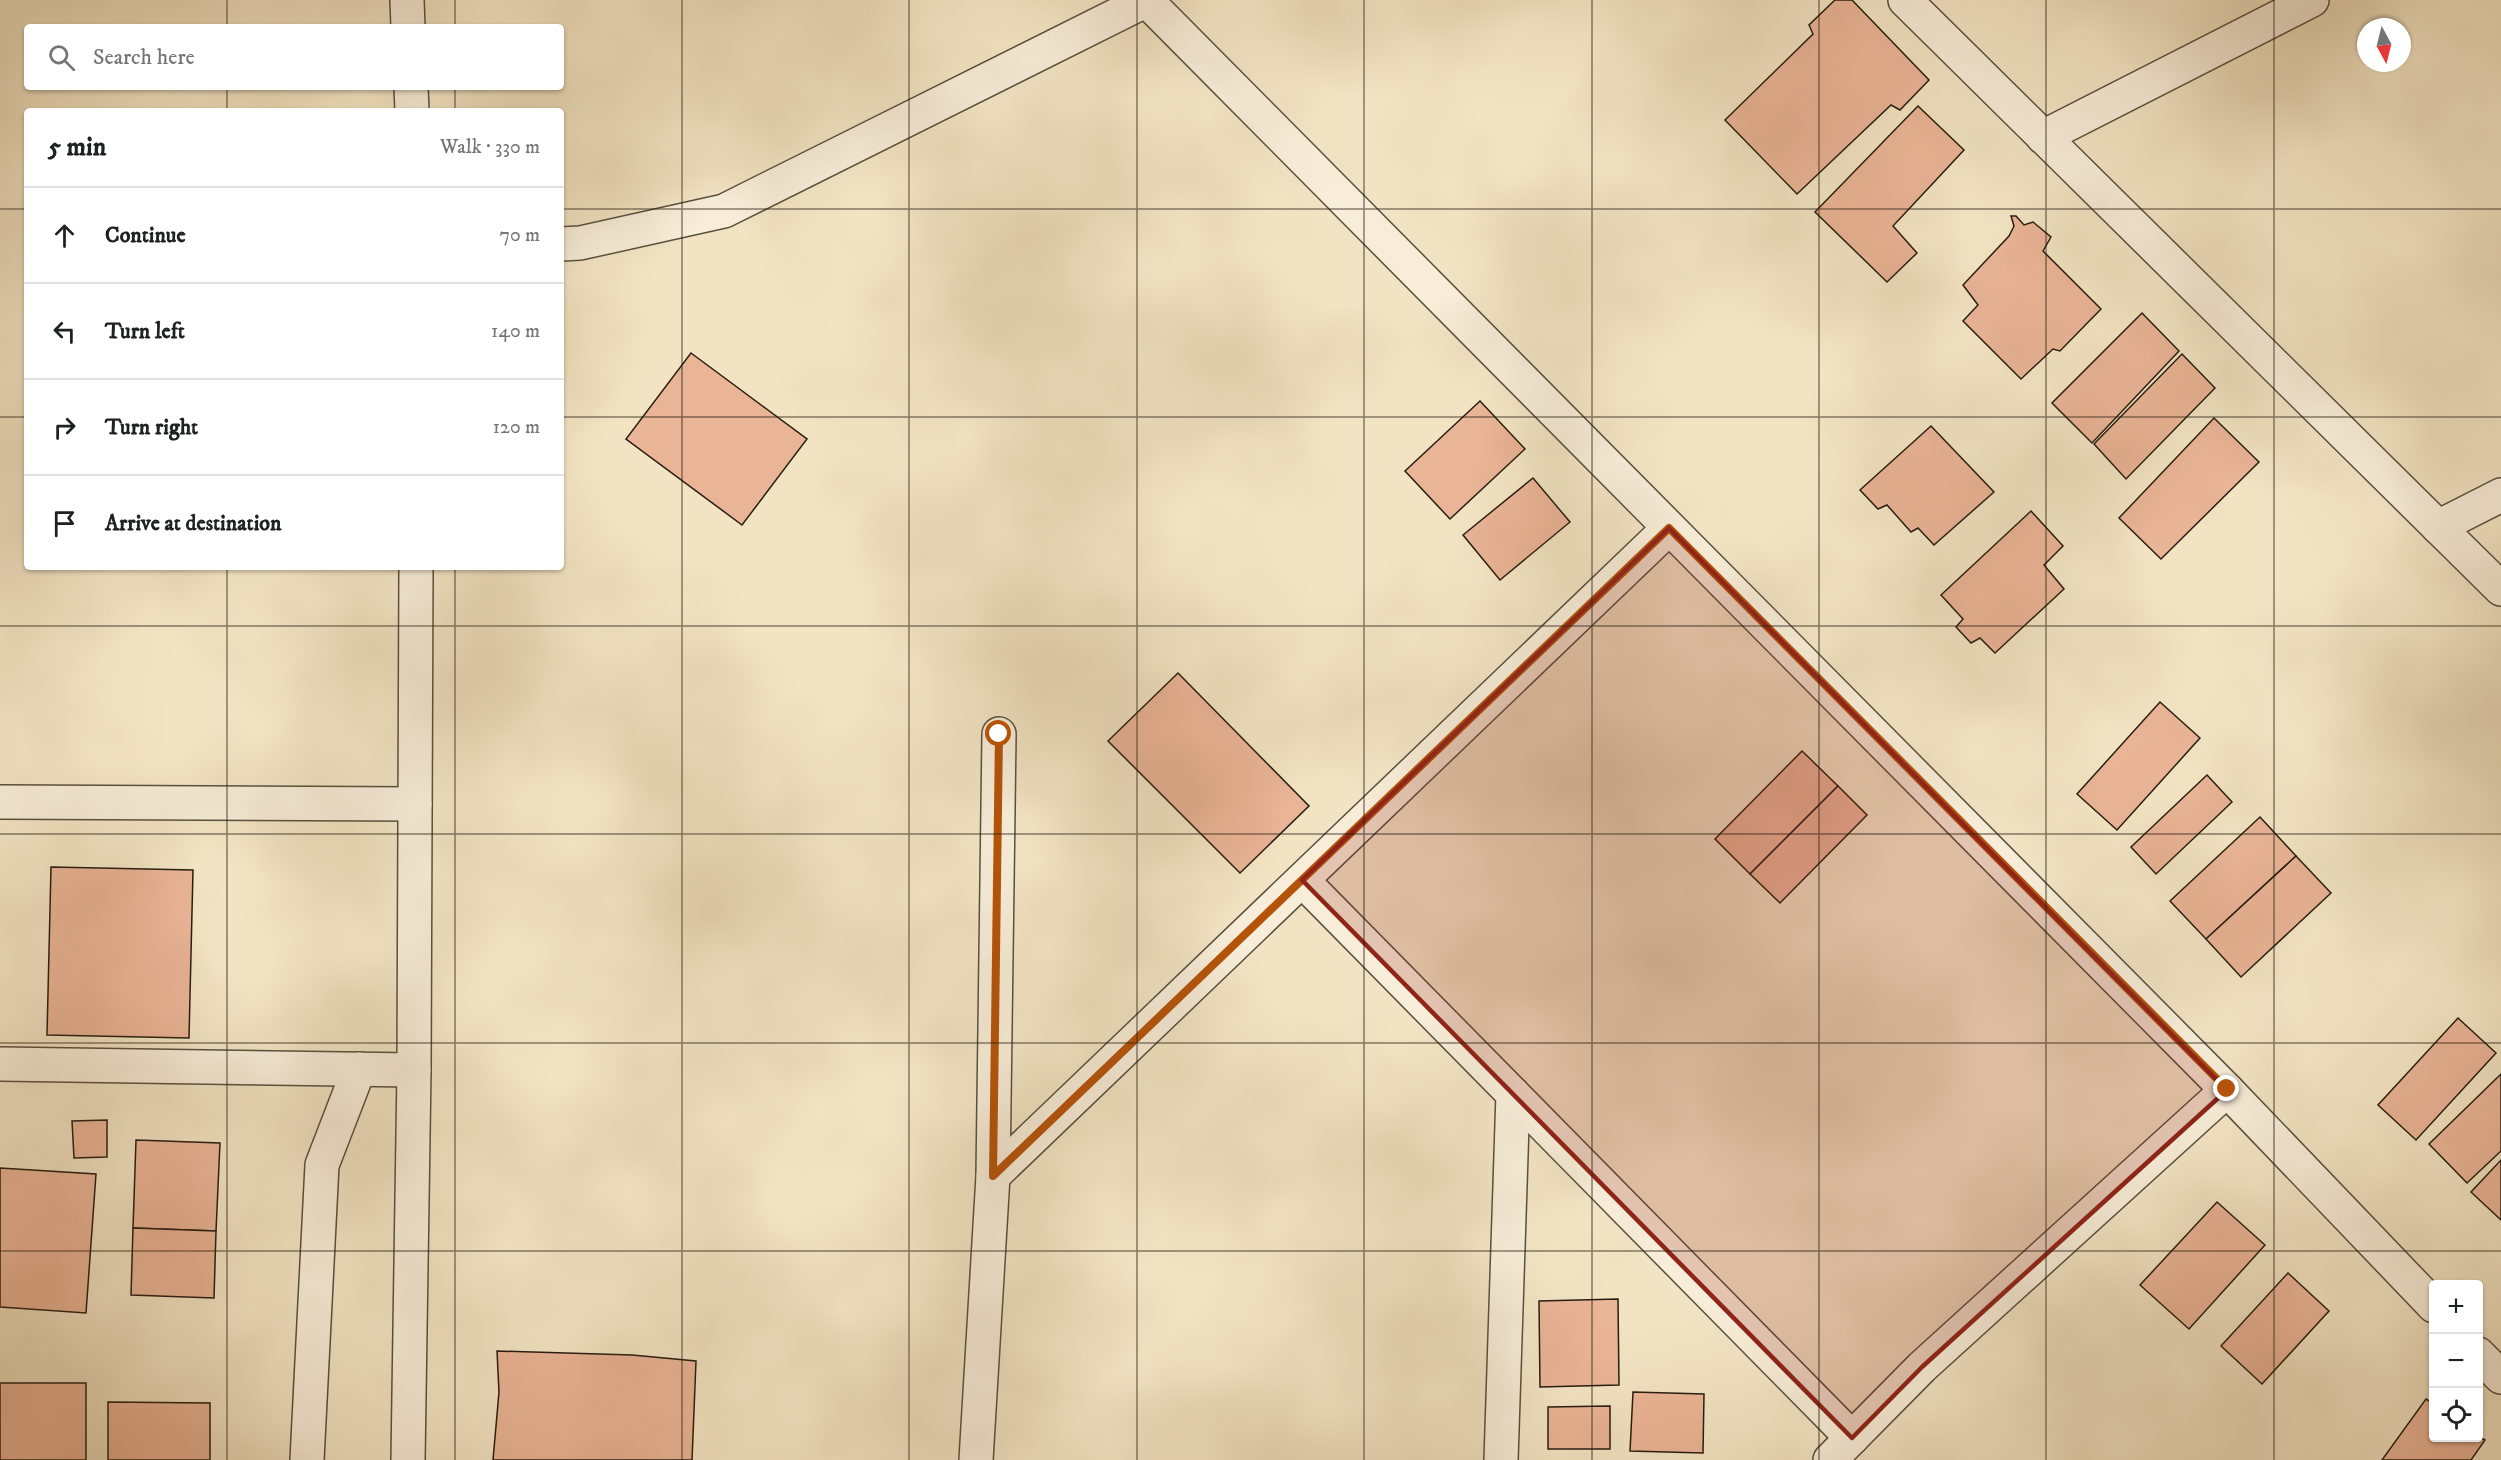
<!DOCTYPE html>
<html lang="en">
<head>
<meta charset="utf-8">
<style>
	:root { --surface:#fff; --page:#f2f2f2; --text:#202124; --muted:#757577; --line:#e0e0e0 }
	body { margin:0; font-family:"IM FELL DW Pica",serif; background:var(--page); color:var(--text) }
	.controls { position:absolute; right:18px; bottom:18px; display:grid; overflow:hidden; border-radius:6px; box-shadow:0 2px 4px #0004 }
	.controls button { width:54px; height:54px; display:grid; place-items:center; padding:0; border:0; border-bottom:2px solid var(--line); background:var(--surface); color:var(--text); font:30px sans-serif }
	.compass { position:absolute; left:2357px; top:18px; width:54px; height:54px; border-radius:50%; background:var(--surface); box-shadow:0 2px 4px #0004; rotate:173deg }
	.stop { position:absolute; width:18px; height:18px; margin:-14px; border:4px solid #b45309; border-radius:50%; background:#fff }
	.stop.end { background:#b45309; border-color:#fff; box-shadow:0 2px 6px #0008 }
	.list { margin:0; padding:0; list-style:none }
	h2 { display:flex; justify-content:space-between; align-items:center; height:78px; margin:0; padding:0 24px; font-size:26px }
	h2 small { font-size:20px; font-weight:400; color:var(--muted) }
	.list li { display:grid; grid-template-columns:39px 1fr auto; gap:18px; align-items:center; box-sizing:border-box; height:96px; padding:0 24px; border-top:2px solid var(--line) }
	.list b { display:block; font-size:22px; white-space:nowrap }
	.list em { font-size:20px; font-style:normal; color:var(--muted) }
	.icon { flex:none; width:33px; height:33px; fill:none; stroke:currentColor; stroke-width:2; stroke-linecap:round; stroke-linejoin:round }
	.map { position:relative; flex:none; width:2501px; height:1460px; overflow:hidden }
	.search { position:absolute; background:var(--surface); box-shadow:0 2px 4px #0004; left:24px; top:24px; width:540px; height:66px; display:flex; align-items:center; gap:15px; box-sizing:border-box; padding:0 21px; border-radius:6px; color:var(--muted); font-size:22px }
	.panel { position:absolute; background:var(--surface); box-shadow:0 2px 4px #0004; left:24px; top:108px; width:540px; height:462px; border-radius:6px }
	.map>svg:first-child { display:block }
</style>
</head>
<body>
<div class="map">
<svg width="2501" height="1460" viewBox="0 0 2501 1460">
	<rect width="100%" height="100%" fill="#f2e4c3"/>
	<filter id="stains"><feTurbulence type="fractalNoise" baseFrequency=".00333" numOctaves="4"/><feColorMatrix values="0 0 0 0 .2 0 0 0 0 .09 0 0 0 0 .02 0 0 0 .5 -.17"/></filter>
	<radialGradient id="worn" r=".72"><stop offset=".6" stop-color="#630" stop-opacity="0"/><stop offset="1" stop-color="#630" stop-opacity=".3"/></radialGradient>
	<!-- building -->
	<g fill="#eab496" stroke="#271d12" stroke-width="1.5">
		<path d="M1835,0H1852L1929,80L1900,110L1891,105L1797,194L1725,120L1813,34L1809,25Z"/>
		<path d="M1918,106L1964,150L1893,226L1917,253L1887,282L1815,212Z"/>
		<path d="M2011,216H2016L2024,225L2033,222L2051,237L2043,251L2101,309L2060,351L2053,349L2021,379L1963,321L1978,305L1963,285L2009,236L2014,226Z"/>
		<path d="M2142,313L2179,351L2092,443L2052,403Z"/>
		<path d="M691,353L807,439L742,525L626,439Z"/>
		<path d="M2182,354L2215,388L2126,479L2094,444Z"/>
		<path d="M1480,401L1525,449L1450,519L1405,471Z"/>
		<path d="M2214,418L2259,462L2161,559L2119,518Z"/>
		<path d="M1931,426L1994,492L1934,545L1918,528L1911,532L1887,505L1878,509L1860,490Z"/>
		<path d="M1533,478L1570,522L1500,580L1463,535Z"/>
		<path d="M2031,511L2063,546L2044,565L2064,589L1995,653L1980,638L1971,643L1956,627L1963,619L1941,595Z"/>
		<path d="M1178,673L1309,806L1240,873L1108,741Z"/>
		<path d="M2160,702L2200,738L2117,830L2077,794Z"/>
		<path d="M1802,751L1838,786L1750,874L1715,839Z"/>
		<path d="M2207,775L2232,802L2156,874L2131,847Z"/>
		<path d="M1838,786L1867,815L1780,903L1750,874Z"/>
		<path d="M2260,817L2296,856L2206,939L2170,901Z"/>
		<path d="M2296,856L2331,893L2241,977L2206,939Z"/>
		<path d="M51,867L193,870L189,1038L47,1035Z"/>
		<path d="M2458,1018L2496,1053L2416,1140L2378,1105Z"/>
		<path d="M2501,1074V1151L2467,1183L2429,1144Z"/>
		<path d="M107,1120V1157L74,1158L72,1121Z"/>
		<path d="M136,1140L220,1143L216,1231L133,1228Z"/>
		<path d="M2501,1160V1220L2471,1192Z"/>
		<path d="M0,1168L96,1174L86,1313L0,1307Z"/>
		<path d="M2217,1202L2265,1245L2189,1329L2140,1285Z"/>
		<path d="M133,1228L216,1231L214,1298L131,1295Z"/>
		<path d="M2288,1273L2329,1311L2262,1384L2221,1346Z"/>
		<path d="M1618,1299L1619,1385L1540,1387L1539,1301Z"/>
		<path d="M497,1351L632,1355L696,1361L692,1460H493L499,1392Z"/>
		<rect x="0" y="1383" width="86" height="77"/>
		<path d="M1633,1392L1704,1394L1703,1453L1630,1451Z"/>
		<path d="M2426,1399L2434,1404V1438H2478V1436L2485,1440L2471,1460H2382Z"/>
		<path d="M108,1402L210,1403V1460H108Z"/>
		<path d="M1610,1406V1449H1548V1407Z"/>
	</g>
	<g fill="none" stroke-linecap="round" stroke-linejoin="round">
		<!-- minor casing -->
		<g stroke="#5a4f3e" stroke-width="36">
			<g id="minor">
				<path d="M407,0L408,27"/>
				<path d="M1146,0L2227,1090L2434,1306"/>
				<path d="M1905,0L2501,589"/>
				<path d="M411,87L412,111"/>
				<path d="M2043,137L2312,0"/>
				<path d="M561,244L580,243L724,211L1147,0"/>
				<path d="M2438,527L2501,495"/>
				<path d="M0,802L415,804"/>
				<path d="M1302,880L1852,1438"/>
				<path d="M0,1064L414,1070"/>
				<path d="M993,1176L1669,528"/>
				<path d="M2478,1354L2501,1377"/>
				<path d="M307,1460L322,1165L359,1069"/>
				<path d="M408,1460L414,1070L416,567"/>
				<path d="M976,1460L993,1176L999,734"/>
				<path d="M1501,1460L1513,1094"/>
				<path d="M1830,1460L1922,1367L2227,1090"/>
			</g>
		</g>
		<!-- minor -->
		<use href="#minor" stroke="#f7edd8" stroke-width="33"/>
	</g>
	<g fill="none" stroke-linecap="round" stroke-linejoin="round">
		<!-- route -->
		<path stroke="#b45309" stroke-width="8" d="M999,734L993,1176L1669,528L2227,1089"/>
	</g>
	<!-- marked area -->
	<path fill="#8f2418" fill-opacity="0.2" stroke="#8f2418" stroke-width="4.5" stroke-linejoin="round" d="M1669,528L2227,1090L1922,1367L1852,1438L1302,880Z"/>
	<!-- grid -->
	<path fill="none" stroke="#271d12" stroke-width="1.5" stroke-opacity="0.55" d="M227,0V27M455,0V27M682,0V1460M909,0V1460M1137,0V1460M1364,0V1460M1592,0V1460M1819,0V1460M2046,0V1460M2274,0V1460M227,87V111M455,87V111M0,209H27M561,209H2501M0,417H27M561,417H2501M227,567V1460M455,567V1460M0,626H2501M0,834H2501M0,1043H2501M0,1251H2501"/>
	<rect width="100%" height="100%" filter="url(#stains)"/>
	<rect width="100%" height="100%" fill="url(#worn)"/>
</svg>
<div class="controls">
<button>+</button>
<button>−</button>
<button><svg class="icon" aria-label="locate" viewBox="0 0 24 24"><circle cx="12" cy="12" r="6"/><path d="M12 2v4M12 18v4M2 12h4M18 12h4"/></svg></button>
</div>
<svg class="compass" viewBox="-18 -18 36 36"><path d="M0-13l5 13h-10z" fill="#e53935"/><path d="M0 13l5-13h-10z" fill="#757577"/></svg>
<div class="stop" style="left:999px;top:734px"></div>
<div class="stop end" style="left:2227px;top:1089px"></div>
<div class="search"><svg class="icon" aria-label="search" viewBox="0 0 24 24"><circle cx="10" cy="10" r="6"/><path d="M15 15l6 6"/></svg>Search here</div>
<section class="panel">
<h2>5 min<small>Walk · 330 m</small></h2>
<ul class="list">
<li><svg class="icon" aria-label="ahead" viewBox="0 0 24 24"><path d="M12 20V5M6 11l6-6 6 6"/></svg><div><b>Continue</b></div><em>70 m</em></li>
<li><svg class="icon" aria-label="left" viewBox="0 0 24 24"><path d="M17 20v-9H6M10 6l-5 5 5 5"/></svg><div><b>Turn left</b></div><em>140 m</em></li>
<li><svg class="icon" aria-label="right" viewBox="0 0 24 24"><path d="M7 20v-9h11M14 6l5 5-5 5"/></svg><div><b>Turn right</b></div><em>120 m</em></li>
<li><svg class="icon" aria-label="arrive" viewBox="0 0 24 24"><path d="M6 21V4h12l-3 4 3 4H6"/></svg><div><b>Arrive at destination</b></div></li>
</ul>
</section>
</div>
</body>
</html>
